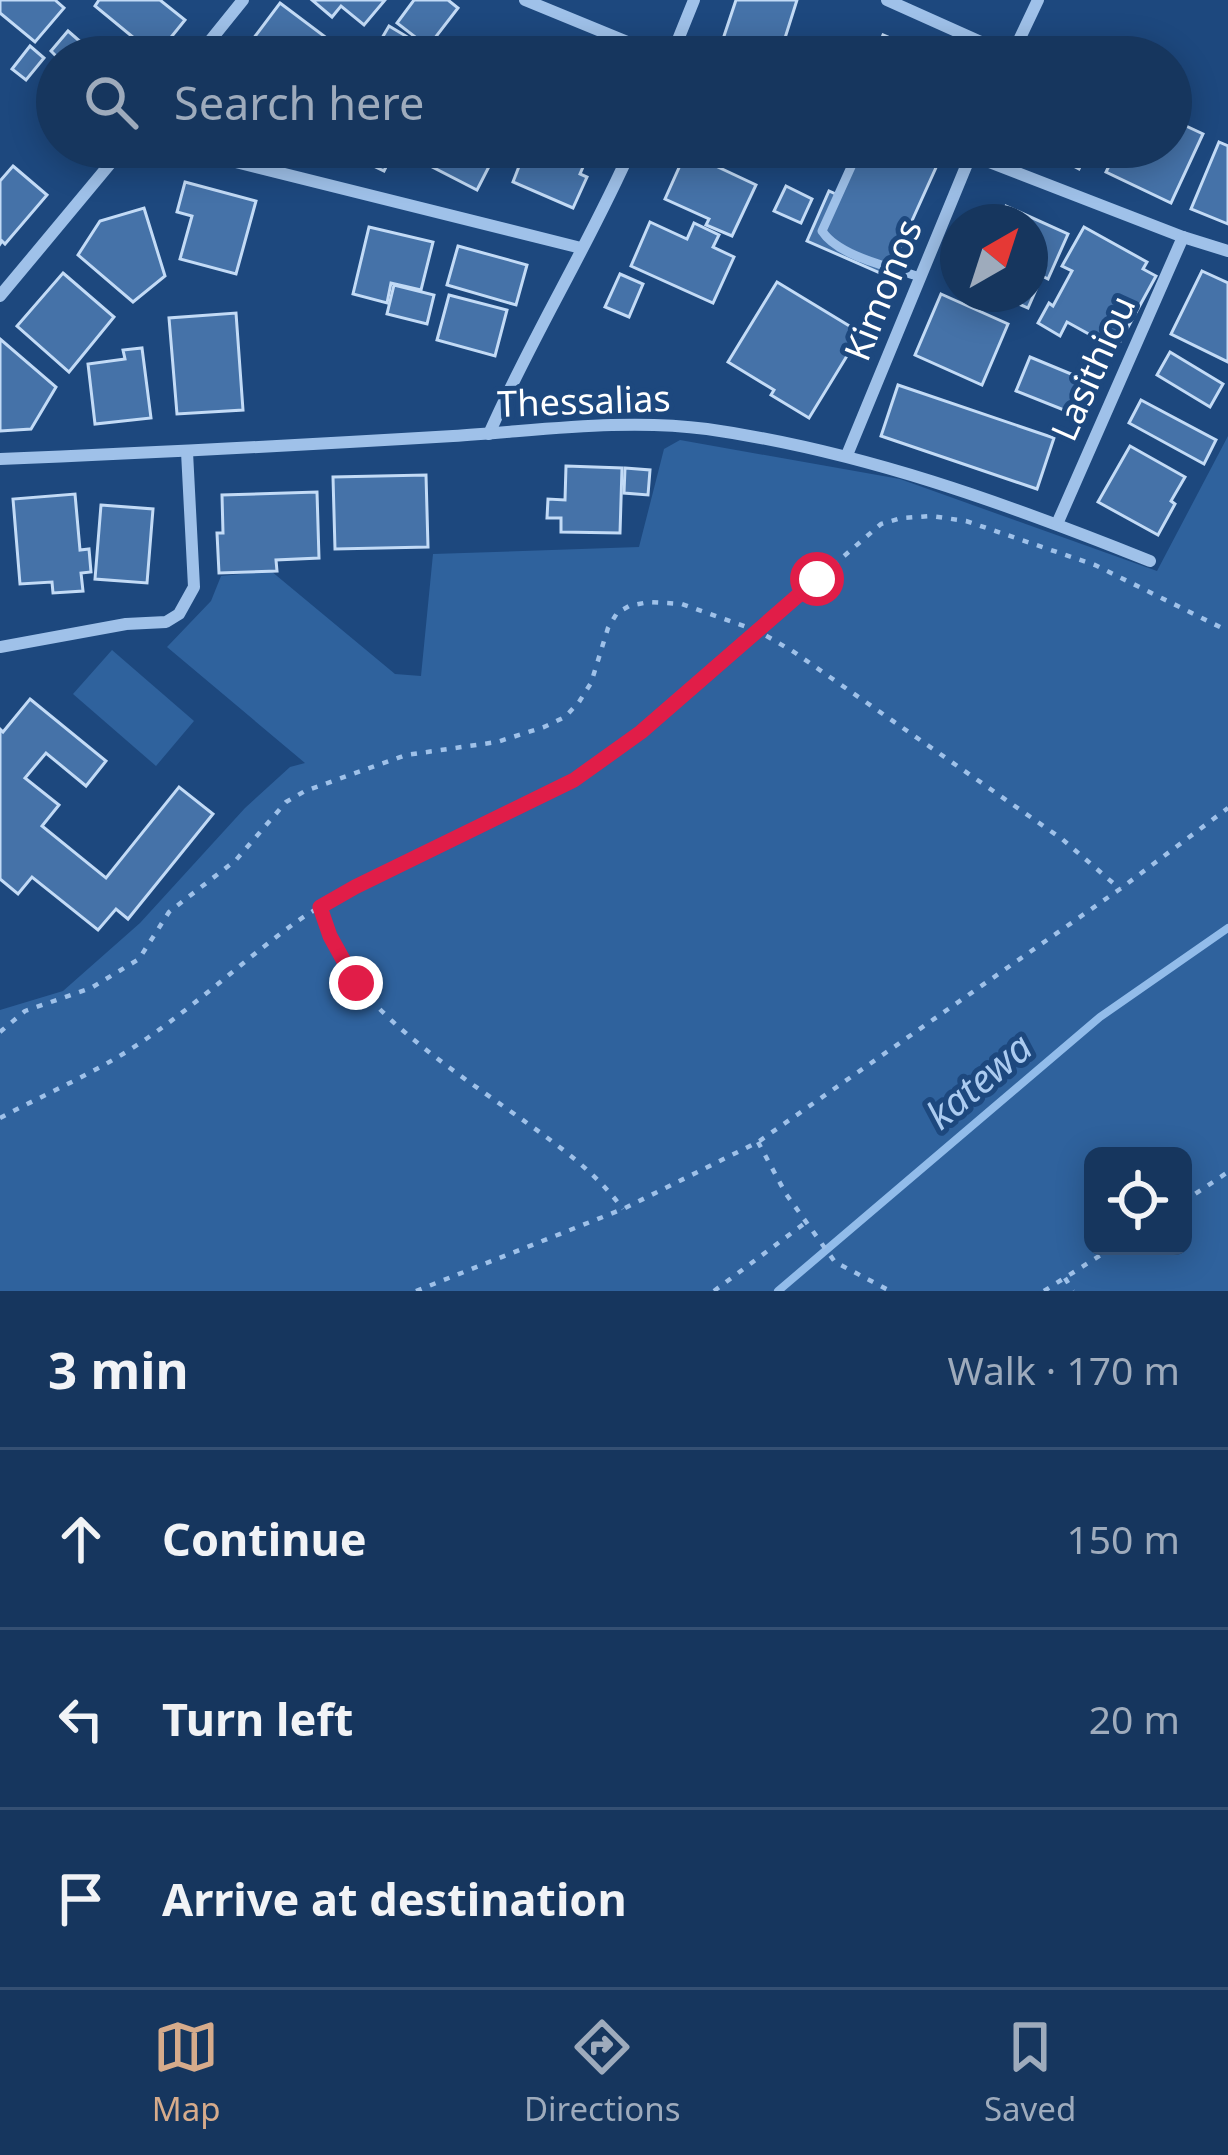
<!DOCTYPE html>
<html lang="en">
<head>
<meta charset="utf-8">
<style>
	:root { --surface:#16365e; --page:#1f3e64; --text:#f1f3f6; --muted:#9eabbc; --line:#355073; --accent:#d6ab8b }
	body { margin:0; font-family:"Noto Sans",sans-serif; background:var(--page); color:var(--text) }
	.controls { position:absolute; right:36px; bottom:36px; display:grid; overflow:hidden; border-radius:18px; box-shadow:0 6px 30px #0003 }
	.controls button { width:108px; height:108px; display:grid; place-items:center; padding:0; border:0; border-bottom:3px solid var(--line); background:var(--surface); color:var(--text); font:60px sans-serif }
	.compass { position:absolute; left:940px; top:204px; width:108px; height:108px; border-radius:50%; background:var(--surface); box-shadow:0 6px 30px #0003; rotate:39deg }
	.stop { position:absolute; width:36px; height:36px; margin:-27px; border:9px solid #e11d48; border-radius:50%; background:#fff }
	.stop.end { background:#e11d48; border-color:#fff; box-shadow:0 3px 12px #0008 }
	.list { margin:0; padding:0; list-style:none }
	h2 { display:flex; justify-content:space-between; align-items:center; height:156px; margin:0; padding:0 48px; font-size:51px }
	h2 small { font-size:39px; font-weight:400; color:var(--muted) }
	.list li { display:grid; grid-template-columns:78px 1fr auto; gap:36px; align-items:center; box-sizing:border-box; height:180px; padding:0 48px; border-top:3px solid var(--line) }
	.list b { display:block; font-size:45px; white-space:nowrap }
	.list em { font-size:39px; font-style:normal; color:var(--muted) }
	.icon { flex:none; width:66px; height:66px; fill:none; stroke:currentColor; stroke-width:2; stroke-linecap:round; stroke-linejoin:round }
	.map { position:relative; flex:none; width:1228px; height:1291px; overflow:hidden }
	.search { position:absolute; background:var(--surface); box-shadow:0 6px 30px #0003; left:36px; right:36px; top:36px; height:132px; display:flex; align-items:center; gap:30px; box-sizing:border-box; padding:0 42px; border-radius:66px; color:var(--muted); font-size:45px }
	.sheet { height:696px; background:var(--surface) }
	nav { display:flex; justify-content:space-around; align-items:center; box-sizing:border-box; height:168px; border-top:3px solid var(--line); background:var(--surface); font-size:33px; color:var(--muted) }
	nav a { display:grid; justify-items:center; gap:6px }
	nav .on { color:var(--accent) }
	.map>svg:first-child { display:block }
</style>
</head>
<body>
<div class="map">
<svg width="1228" height="1291" viewBox="0 0 1228 1291">
	<rect width="100%" height="100%" fill="#1d487e"/>
	<!-- green -->
	<g fill="#2f629d" fill-rule="evenodd">
		<path d="M1228,436V1291H0V1010L63,991L140,923L245,808L290,767L305,763L167,647L211,601L221,576L271,571L395,674L421,676L433,554L639,547L664,449L680,440L900,479L1157,571ZM1093,1156H1183V1246H1093Z"/>
		<path d="M112,650L194,721L156,766L73,694Z"/>
	</g>
	<g fill="none" stroke-linecap="round" stroke-linejoin="round">
		<!-- stream -->
		<path stroke="#92bcea" stroke-width="8" d="M778,1291L1100,1017L1228,928"/>
	</g>
	<!-- building -->
	<g fill="#4572a8" stroke="#c3dbf6" stroke-width="3">
		<path d="M0,0H55L64,8L35,42L0,13Z"/>
		<path d="M99,0H160L185,20L168,41L171,43L160,57H133L124,50L134,38L95,6Z"/>
		<path d="M312,0H385L364,25L341,6L332,17Z"/>
		<path d="M414,0H448L458,8L428,47L397,23Z"/>
		<path d="M736,0H797L779,57H717Z"/>
		<path d="M280,3L344,51L340,57H261L247,47Z"/>
		<path d="M389,26L441,57H387L375,50Z"/>
		<path d="M68,31L98,57H57L51,51Z"/>
		<path d="M883,35L934,57H874Z"/>
		<path d="M30,46L44,58L26,80L12,69Z"/>
		<path d="M1171,119L1203,134L1171,203L1106,172L1118,147H1171Z"/>
		<path d="M1219,142L1228,146V224L1191,209Z"/>
		<path d="M334,147H396L384,171Z"/>
		<path d="M415,147H499L477,190L411,156Z"/>
		<path d="M537,147H575L589,153L580,174L587,177L573,208L513,182L523,156L531,160Z"/>
		<path d="M859,147H932L943,152L887,276L807,241L829,191L838,195Z"/>
		<path d="M1038,147H1090L1079,169Z"/>
		<path d="M686,152L756,185L732,236L706,225L709,219L665,199Z"/>
		<path d="M13,166L47,195L5,244L2,241L0,244V181Z"/>
		<path d="M185,182L256,201L236,274L180,259L192,216L177,212Z"/>
		<path d="M786,186L812,199L801,223L774,211Z"/>
		<path d="M1006,206L1068,234L1048,279L1042,276L1028,308L996,294H1030V222H998Z"/>
		<path d="M144,208L165,276L133,302L78,255L100,221Z"/>
		<path d="M650,222L687,239L694,223L719,235L713,247L734,257L713,303L631,266Z"/>
		<path d="M369,227L433,242L421,290L391,283L387,303L353,294Z"/>
		<path d="M1084,227L1147,262L1143,269L1156,276L1116,349L1067,322L1060,336L1038,323L1049,303L1053,306L1072,271L1062,266Z"/>
		<path d="M458,246L527,265L516,305L447,285Z"/>
		<path d="M1202,271L1228,283V362L1171,334Z"/>
		<path d="M63,273L114,317L69,372L17,326Z"/>
		<path d="M620,274L643,284L629,317L605,307Z"/>
		<path d="M777,282L861,333L809,418L771,395L774,390L728,362Z"/>
		<path d="M394,285L434,295L427,324L387,314Z"/>
		<path d="M941,294L1008,324L982,385L915,355Z"/>
		<path d="M449,295L507,310L495,356L437,340Z"/>
		<path d="M236,313L243,410L177,414L169,318Z"/>
		<path d="M0,339L56,387L31,429L0,431Z"/>
		<path d="M142,348L151,418L95,424L88,364L125,359L123,350Z"/>
		<path d="M1170,352L1223,384L1210,407L1157,375Z"/>
		<path d="M1030,357L1098,385L1084,418L1016,391Z"/>
		<path d="M898,385L1054,438L1037,489L881,436Z"/>
		<path d="M1141,400L1216,440L1204,464L1129,423Z"/>
		<path d="M1130,446L1185,477L1171,501L1175,504L1158,535L1098,502Z"/>
		<path d="M566,466L622,468L620,533L561,532V518H547L548,499L565,500Z"/>
		<path d="M625,468L650,470L648,495L624,493Z"/>
		<path d="M426,475L428,547L335,549L333,477Z"/>
		<path d="M317,492L319,558L276,560L277,571L219,573L217,533H223L222,495Z"/>
		<path d="M75,494L80,550L89,549L91,572L81,573L83,591L53,593L52,582L20,584L13,499Z"/>
		<path d="M101,505L153,509L147,583L95,579Z"/>
		<path d="M30,699L106,761L86,786L46,753L25,778L59,805L42,826L106,878L179,787L213,814L128,919L116,909L98,930L32,877L18,894L0,879V729L3,732Z"/>
	</g>
	<g fill="none" stroke-linecap="round" stroke-linejoin="round">
		<!-- path -->
		<g stroke="#9fc1e9" stroke-width="4.5" stroke-dasharray="6 9" stroke-linecap="butt">
			<path d="M320,907C329,933 339,959 356,982C394,1033 474,1085 527,1123C563,1149 596,1173 623,1209"/>
			<path d="M0,1032L25,1011L91,988L139,959L169,912L236,860L286,802L305,791L406,755L497,742L544,727L565,717L579,702L591,683L608,628L617,613L629,606L649,602L682,604L758,631L794,652L1062,839L1120,889"/>
			<path d="M0,1118C49,1092 100,1071 146,1039C197,1004 242,962 292,925C311,911 334,899 355,887L574,780L604,760L641,732L881,524L901,518L931,516L966,521L1095,565L1228,631"/>
			<path d="M758,1142L786,1194L835,1262L890,1291"/>
			<path d="M1183,1202L1228,1172"/>
			<path d="M1065,1278L1073,1291"/>
			<path d="M416,1291L623,1209L758,1142L1120,889L1228,808"/>
			<path d="M714,1291L805,1223"/>
			<path d="M1044,1291L1115,1246"/>
		</g>
		<!-- lane -->
		<path stroke="#9fc1e9" stroke-width="9" d="M860,147L822,231C839,257 891,267 920,277"/>
		<!-- street -->
		<g stroke="#9fc1e9" stroke-width="12">
			<path d="M525,0L664,57"/>
			<path d="M887,0L1012,56"/>
			<path d="M197,57L243,0"/>
			<path d="M671,57L694,0"/>
			<path d="M1011,57L1038,0"/>
			<path d="M176,147L581,248"/>
			<path d="M971,155L1183,237L1228,251"/>
			<path d="M0,296L124,147"/>
			<path d="M489,434C532,336 589,245 632,147"/>
			<path d="M847,455L974,147"/>
			<path d="M0,459C151,453 302,445 453,436C537,431 623,418 707,429C862,451 1005,503 1150,561"/>
			<path d="M1057,524L1183,237"/>
			<path d="M0,647L126,624L166,622L179,614L194,587L187,452"/>
		</g>
	</g>
	<g fill="none" stroke-linecap="round" stroke-linejoin="round">
		<!-- route -->
		<path stroke="#e11d48" stroke-width="15" d="M356,983L330,936L320,907L355,887L574,780L641,732L817,579"/>
	</g>
	<g text-anchor="middle" stroke-width="10" stroke-linejoin="round" paint-order="stroke">
		<!-- street labels -->
		<g font-size="36" fill="#fff" stroke="#1d487e">
			<text transform="translate(883 290) rotate(-68)" y="13">Kimonos</text>
			<text transform="translate(1093 368) rotate(-66)" y="13">Lasithiou</text>
			<text transform="translate(584 401) rotate(-2)" y="13">Thessalias</text>
		</g>
		<!-- water labels -->
		<g font-size="39" font-style="italic" fill="#abcbf0" stroke="#1d487e">
			<text transform="translate(979 1081) rotate(-40)" y="14">katewa</text>
		</g>
	</g>
</svg>
<div class="controls">
<button><svg class="icon" aria-label="locate" viewBox="0 0 24 24"><circle cx="12" cy="12" r="6"/><path d="M12 2v4M12 18v4M2 12h4M18 12h4"/></svg></button>
</div>
<svg class="compass" viewBox="-18 -18 36 36"><path d="M0-13l5 13h-10z" fill="#e53935"/><path d="M0 13l5-13h-10z" fill="#9eabbc"/></svg>
<div class="stop" style="left:817px;top:579px"></div>
<div class="stop end" style="left:356px;top:983px"></div>
<div class="search"><svg class="icon" aria-label="search" viewBox="0 0 24 24"><circle cx="10" cy="10" r="6"/><path d="M15 15l6 6"/></svg>Search here</div>
</div>
<section class="sheet">
<h2>3 min<small>Walk · 170 m</small></h2>
<ul class="list">
<li><svg class="icon" aria-label="ahead" viewBox="0 0 24 24"><path d="M12 20V5M6 11l6-6 6 6"/></svg><div><b>Continue</b></div><em>150 m</em></li>
<li><svg class="icon" aria-label="left" viewBox="0 0 24 24"><path d="M17 20v-9H6M10 6l-5 5 5 5"/></svg><div><b>Turn left</b></div><em>20 m</em></li>
<li><svg class="icon" aria-label="arrive" viewBox="0 0 24 24"><path d="M6 21V4h12l-3 4 3 4H6"/></svg><div><b>Arrive at destination</b></div></li>
</ul>
</section>
<nav>
<a class="on"><svg class="icon" aria-label="map" viewBox="0 0 24 24"><path d="M3 6l6-2 6 2 6-2v14l-6 2-6-2-6 2zM9 4v14M15 6v14"/></svg>Map</a>
<a><svg class="icon" aria-label="directions" viewBox="0 0 24 24"><path d="M12 3l9 9-9 9-9-9zM9 14v-3h6M13 9l2 2-2 2"/></svg>Directions</a>
<a><svg class="icon" aria-label="saved" viewBox="0 0 24 24"><path d="M7 4h10v16l-5-4-5 4z"/></svg>Saved</a>
</nav>
</body>
</html>
